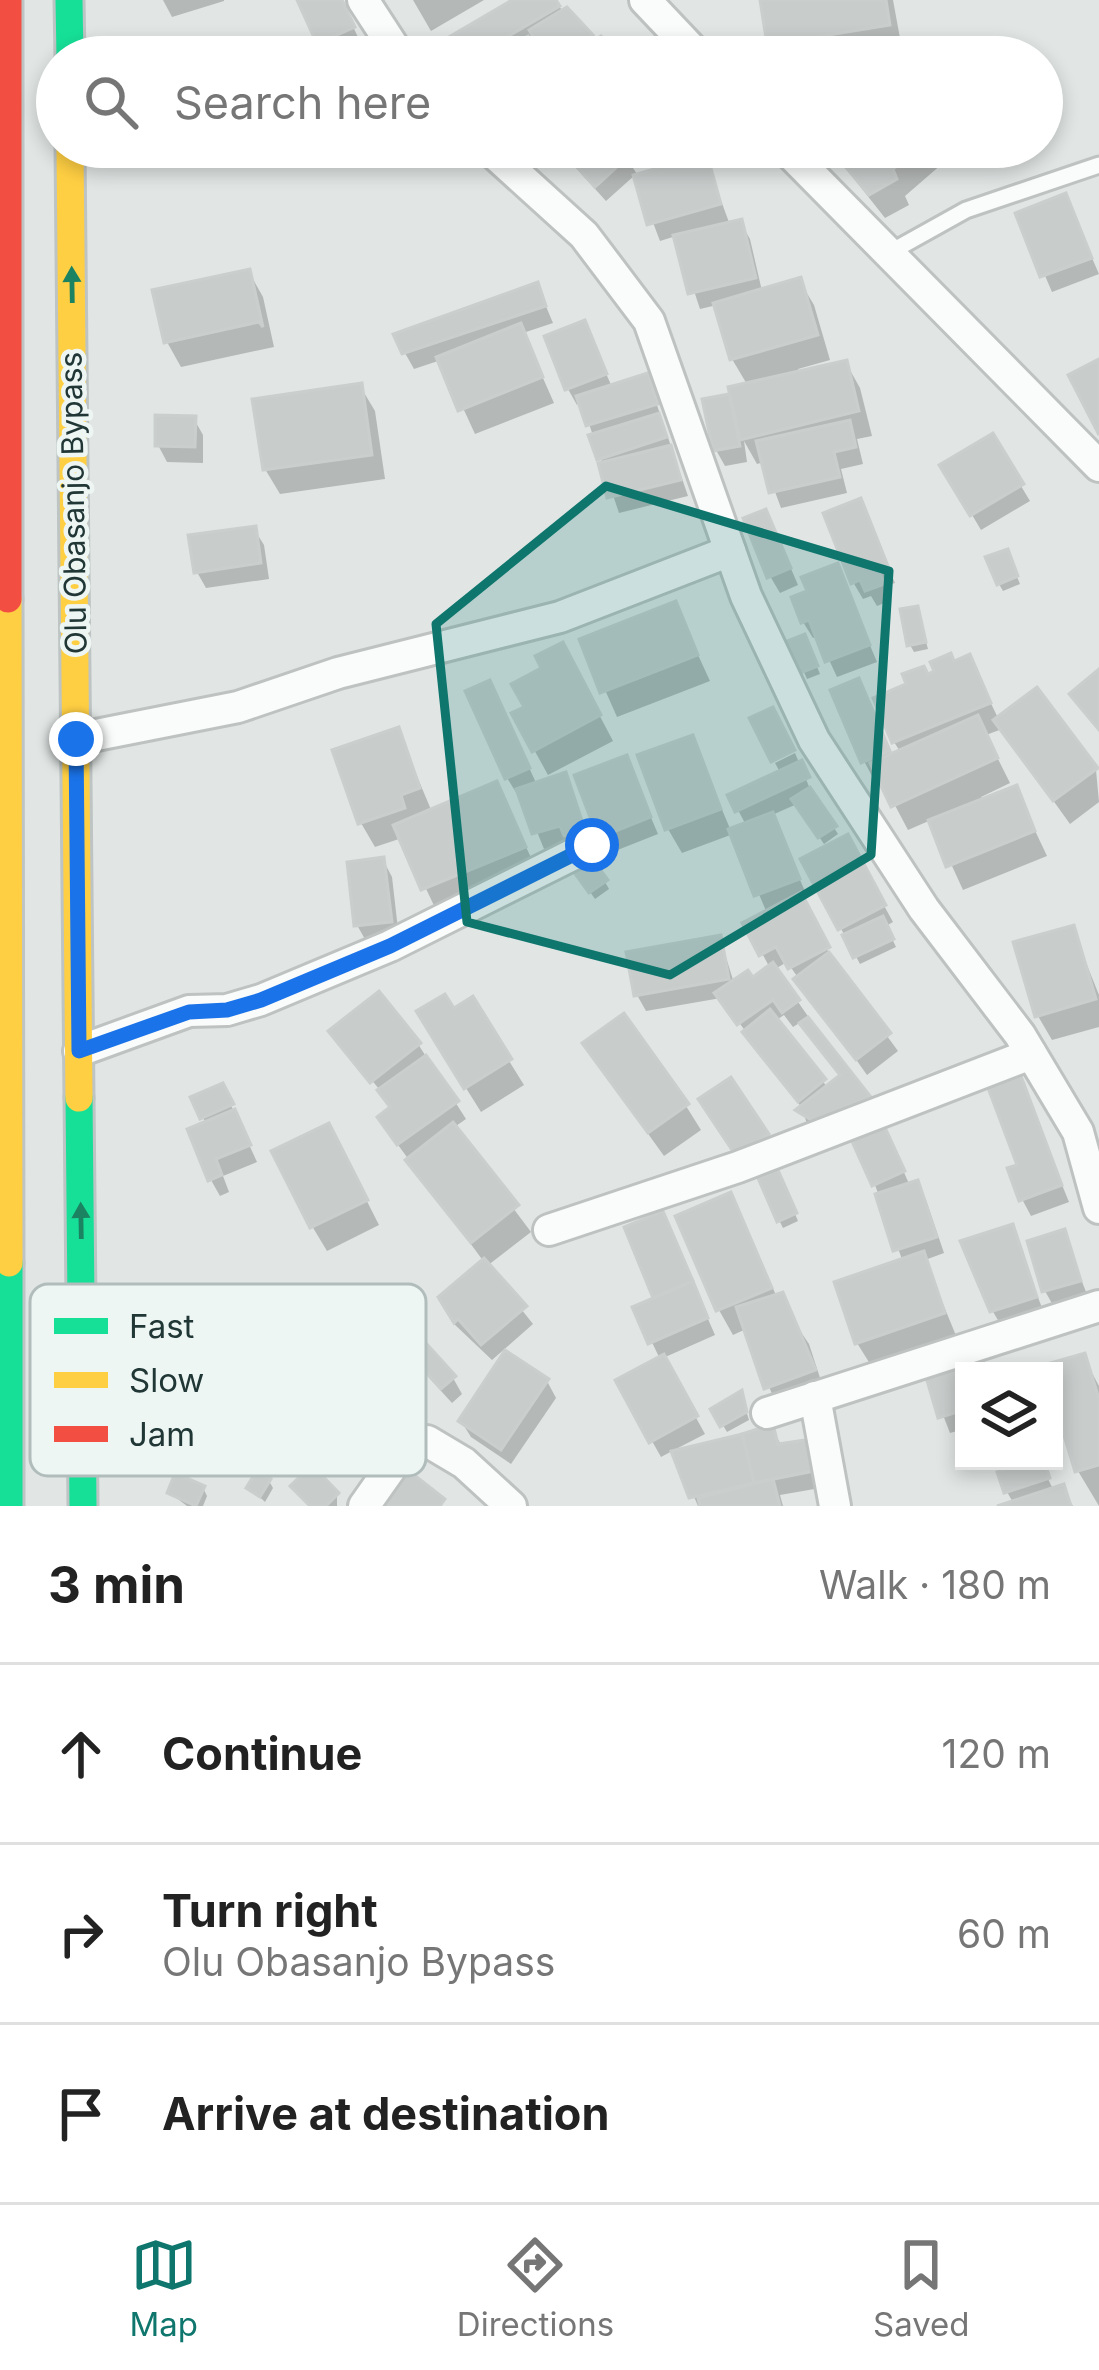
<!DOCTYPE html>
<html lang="en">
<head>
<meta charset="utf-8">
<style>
	:root { --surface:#fff; --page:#f6f6f6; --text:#222; --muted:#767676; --line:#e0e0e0; --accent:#0f766e }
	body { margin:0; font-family:Inter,sans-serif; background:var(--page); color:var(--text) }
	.controls { position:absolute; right:36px; bottom:36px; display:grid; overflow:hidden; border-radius:0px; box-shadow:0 6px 18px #0003 }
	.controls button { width:108px; height:108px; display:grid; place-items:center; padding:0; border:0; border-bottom:3px solid var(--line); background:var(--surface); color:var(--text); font:60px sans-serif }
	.stop { position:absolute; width:36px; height:36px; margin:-27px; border:9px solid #1a73e8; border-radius:50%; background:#fff }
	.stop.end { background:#1a73e8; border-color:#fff; box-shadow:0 3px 12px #0008 }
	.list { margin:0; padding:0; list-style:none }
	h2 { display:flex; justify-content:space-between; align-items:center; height:156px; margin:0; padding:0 48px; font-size:51px }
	h2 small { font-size:39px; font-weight:400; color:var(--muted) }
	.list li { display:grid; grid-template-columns:78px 1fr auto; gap:36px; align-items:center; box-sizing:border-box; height:180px; padding:0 48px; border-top:3px solid var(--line) }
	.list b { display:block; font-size:45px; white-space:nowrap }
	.list p { margin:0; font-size:39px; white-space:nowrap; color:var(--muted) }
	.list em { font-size:39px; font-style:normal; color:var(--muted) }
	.icon { flex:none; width:66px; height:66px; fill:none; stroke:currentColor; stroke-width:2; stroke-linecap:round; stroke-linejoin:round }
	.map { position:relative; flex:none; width:1099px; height:1506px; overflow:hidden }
	.search { position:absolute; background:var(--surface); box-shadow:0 6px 18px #0003; left:36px; right:36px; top:36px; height:132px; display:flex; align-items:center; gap:30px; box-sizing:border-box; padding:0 42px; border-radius:66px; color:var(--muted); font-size:45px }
	.sheet { height:696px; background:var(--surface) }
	nav { display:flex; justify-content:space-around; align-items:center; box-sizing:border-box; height:168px; border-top:3px solid var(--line); background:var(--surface); font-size:33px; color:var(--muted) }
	nav a { display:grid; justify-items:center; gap:6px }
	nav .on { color:var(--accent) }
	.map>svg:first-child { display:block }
</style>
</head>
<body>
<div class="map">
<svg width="1099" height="1506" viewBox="0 0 1099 1506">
	<rect width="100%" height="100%" fill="#e1e6e5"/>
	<!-- shadow -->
	<g fill="#0003" fill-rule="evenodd">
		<path d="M163,0H224V1L172,17Z"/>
		<path d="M300,0H341L361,44L328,57Z"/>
		<path d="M413,0H484L431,31Z"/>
		<path d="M518,0H552L611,57H548L538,40L530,45L537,57H432Z"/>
		<path d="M763,0H893L902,49L925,45L932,57H778Z"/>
		<path d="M557,147H619L639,177L656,172L635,147H688L664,169L705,157L730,225L740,222L750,239L762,291L799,280L814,305L830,360L798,369L800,374L846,363L860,388L872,436L857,439L863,464L841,469L847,493L781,508L764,462L757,464L744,441L747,462L725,466L716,450L727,397L735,410L748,386L732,359L717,305L700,309L676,236L660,241L635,175L606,201Z"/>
		<path d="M829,147H945L950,157L905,196L909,205L885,218Z"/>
		<path d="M1065,196L1099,274L1052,292L1019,215Z"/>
		<path d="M249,272L263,297L274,347L181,367L167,342Z"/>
		<path d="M537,285L553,323L523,333L554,403L475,434L441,360L414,369L405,353Z"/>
		<path d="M584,324L612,387L647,376L688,496L619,513L582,403L577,405L568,389Z"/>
		<path d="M360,386L375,411L385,479L280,494L265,469Z"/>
		<path d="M194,419L203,435V463L167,462L158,445Z"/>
		<path d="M992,438L1030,501L981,530L943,466Z"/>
		<path d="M860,502L895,583L886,586L891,600L877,606L871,596L863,599L853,582Z"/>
		<path d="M254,529L264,545L269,579L206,588L197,572Z"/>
		<path d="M774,529L798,585L780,593L770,576Z"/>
		<path d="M1010,560L1020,584L1003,591L999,584Z"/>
		<path d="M837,567L877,662L837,677L818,636L813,638L803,622L811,592Z"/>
		<path d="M675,605L710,681L617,717L583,640Z"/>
		<path d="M917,609L928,649L914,652L910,645Z"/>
		<path d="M791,643L808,645L820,674L807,679Z"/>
		<path d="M969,658L999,720L1096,770L1099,802L1070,824L1002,729L986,735L1010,783L981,797L983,801L1015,788L1047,856L963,890L931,820L908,830L879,775L873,778L864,761L867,698L892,757L901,753L894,742L927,676Z"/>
		<path d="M576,671L613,741L548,775L515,715Z"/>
		<path d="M498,700L537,785L565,776L592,846L570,841L544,849L521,792L517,794L507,778Z"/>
		<path d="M398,731L432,812L496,785L538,872L438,914L402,838L375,847L361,823Z"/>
		<path d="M692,738L731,831L746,825L731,797L781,774L775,763L795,753L813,796L838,834L824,844L797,804L772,815L807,896L801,898L835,965L898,1051L867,1075L787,962L775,969L877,1115L808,1127L802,1108L721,998L646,1011L637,995L720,938L734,983L752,981L770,968L746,924L767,913L733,834L682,853L668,829ZM784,1015L793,1027L801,1022L841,1078L828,1088L775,1021Z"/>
		<path d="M626,759L658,834L610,853L601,836Z"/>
		<path d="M847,838L893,922L886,926L896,947L860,964L804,860Z"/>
		<path d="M383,860L392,877L399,938L366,941L357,925Z"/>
		<path d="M579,876L605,882L609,889L595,899Z"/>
		<path d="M1072,928L1099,995V1027L1052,1040L1038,1016Z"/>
		<path d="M472,1001L524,1085L481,1112L434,1037L453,1012Z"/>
		<path d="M332,1032L418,1044L466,1119L453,1128L531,1232L487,1266L533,1324L492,1360L452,1322L441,1304L484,1262L390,1134L393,1109L384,1095Z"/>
		<path d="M601,1068L686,1106L701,1130L664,1156Z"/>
		<path d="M1019,1079L1069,1202L1031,1216L1022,1199Z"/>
		<path d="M222,1086L257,1162L223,1176L229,1192L220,1196L211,1180L206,1124L194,1099Z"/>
		<path d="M891,1143L910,1186L917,1183L926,1200L944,1253L925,1260L957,1338L872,1367L857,1343L903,1262L875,1185Z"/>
		<path d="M342,1152L379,1225L327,1251L312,1226Z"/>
		<path d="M781,1180L798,1221L783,1228L779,1220Z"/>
		<path d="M729,1196L777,1297L809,1344L823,1387L776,1404L746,1329L733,1335L719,1310L679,1218Z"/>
		<path d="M662,1214L715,1335L663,1358L705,1434L674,1450L771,1428L782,1446L811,1442L826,1487L780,1495L783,1506H698L674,1450L661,1457L652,1441L660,1359L636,1309L657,1299L628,1228Z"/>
		<path d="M1011,1227L1044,1313L1002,1327L992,1310Z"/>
		<path d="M1063,1233L1088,1297L1054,1307L1045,1291Z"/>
		<path d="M364,1335L389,1338L453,1378L462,1394L452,1403L421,1369L403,1385Z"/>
		<path d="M1083,1356L1099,1386V1506L1078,1471L1054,1392V1371H1048Z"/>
		<path d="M982,1363L986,1371H964V1429L950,1433L929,1379Z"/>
		<path d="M547,1381L556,1398L511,1464L471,1437L461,1421Z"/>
		<path d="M741,1394L749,1420L727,1432L714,1410Z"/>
		<path d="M1039,1461L1054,1491L1062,1488L1073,1506H1007L1014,1504L1007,1492Z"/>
		<path d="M269,1481L273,1488L265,1502L250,1488Z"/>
		<path d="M203,1488L207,1496L203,1506H187L170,1493Z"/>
		<path d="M337,1495V1506H311Z"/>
	</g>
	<!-- building -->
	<g fill="#c8cdcc" stroke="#cacfce" stroke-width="3">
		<path d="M297,0H342L355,27L317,44Z"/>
		<path d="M512,0H556L560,6L473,57H429L425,51Z"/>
		<path d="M760,0H886L890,25L767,45Z"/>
		<path d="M567,7L593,35L556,57H545L529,30Z"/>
		<path d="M528,36L540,57H493L492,56Z"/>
		<path d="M601,36L614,57H566Z"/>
		<path d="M927,42L929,57H828Z"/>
		<path d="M369,45L377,57H351Z"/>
		<path d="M559,147H623L630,155L595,187Z"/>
		<path d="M637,147H662L647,160Z"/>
		<path d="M829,147H919L893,169L897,179L869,195Z"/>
		<path d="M707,154L721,204L647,225L633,175Z"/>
		<path d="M1066,193L1092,258L1040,277L1015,213Z"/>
		<path d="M742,219L756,278L688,294L673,235Z"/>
		<path d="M250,269L263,327L259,322L164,343L152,290Z"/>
		<path d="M801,277L818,335L730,360L713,303Z"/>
		<path d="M538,282L546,306L402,354L393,334Z"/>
		<path d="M585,320L607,374L565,390L544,336Z"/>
		<path d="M521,323L543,377L458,411L436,357Z"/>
		<path d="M1099,359V435L1068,375Z"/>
		<path d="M847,360L859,411L740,440L728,387Z"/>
		<path d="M648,373L658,404L586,426L576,396Z"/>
		<path d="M362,383L372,455L263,470L252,399Z"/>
		<path d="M729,394L740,446L713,451L702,399Z"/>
		<path d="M659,413L667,437L597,460L588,435Z"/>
		<path d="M155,415L196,416L195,447L155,446Z"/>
		<path d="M850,420L856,447L834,452L840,477L769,493L756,441Z"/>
		<path d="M993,433L1024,484L970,516L939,465Z"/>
		<path d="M671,445L681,480L607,498L598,463Z"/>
		<path d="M861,498L888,566L879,569L884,584L865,591L860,580L851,584L823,513Z"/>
		<path d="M766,509L791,568L767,578L743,518Z"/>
		<path d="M256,526L261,563L194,573L188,535Z"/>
		<path d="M1008,549L1018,576L997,585L985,557Z"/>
		<path d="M838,563L870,645L825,662L809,620L801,623L791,597L807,591L801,577Z"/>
		<path d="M676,601L698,655L600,693L579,639Z"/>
		<path d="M918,606L926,642L907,646L900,609Z"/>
		<path d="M805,634L818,666L800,673L787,641Z"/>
		<path d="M563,642L601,715L532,752L511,713L524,707L511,684L541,668L535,656Z"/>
		<path d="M951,653L954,661L970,654L991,703L892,743L873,698L906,684L902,674L924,666L928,674L934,671L930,662Z"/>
		<path d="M1099,669V730L1069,694Z"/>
		<path d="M859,678L890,751L861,763L830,690Z"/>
		<path d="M490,680L530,768L505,779L465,691Z"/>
		<path d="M1037,687L1098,768L1053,801L993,720Z"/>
		<path d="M773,707L795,750L771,762L749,718Z"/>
		<path d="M978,715L998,758L891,807L870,763Z"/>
		<path d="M399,727L420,788L401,795L405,808L358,824L332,750Z"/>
		<path d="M693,735L721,809L665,830L637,755Z"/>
		<path d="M627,755L651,817L598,838L574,775Z"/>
		<path d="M802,760L810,777L735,812L727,795Z"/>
		<path d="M566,772L585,830L564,836L560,826L532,834L516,789Z"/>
		<path d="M497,781L526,847L421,890L393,825Z"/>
		<path d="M1017,785L1035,831L946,867L928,820Z"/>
		<path d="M810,787L837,826L818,838L791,799Z"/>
		<path d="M773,812L800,879L754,896L728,829Z"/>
		<path d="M848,834L886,905L838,930L800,859Z"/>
		<path d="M589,855L608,880L589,893L571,868Z"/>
		<path d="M384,857L392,922L354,926L347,862Z"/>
		<path d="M801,892L830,947L788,969L776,947L759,956L742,923Z"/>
		<path d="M883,916L894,939L853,958L842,935Z"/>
		<path d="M1074,925L1096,999L1035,1017L1013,942Z"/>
		<path d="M721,935L729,979L634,996L626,952Z"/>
		<path d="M829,952L891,1033L856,1060L793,979Z"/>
		<path d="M773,962L800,1000L782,1013L773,1000L737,1025L714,993L748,970L753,977Z"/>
		<path d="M379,991L421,1043L370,1083L328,1031Z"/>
		<path d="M445,994L454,1008L473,996L512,1059L464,1089L416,1011Z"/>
		<path d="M770,1009L826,1079L798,1102L742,1032Z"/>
		<path d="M624,1013L689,1104L648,1133L582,1043Z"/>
		<path d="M808,1017L871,1097L813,1121L795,1110L840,1075L799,1023Z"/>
		<path d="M426,1055L459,1101L397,1145L377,1117L390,1107L377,1090Z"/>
		<path d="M1021,1076L1062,1185L1019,1201L1007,1168L1017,1165L988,1088Z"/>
		<path d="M731,1077L769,1134L736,1156L698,1099Z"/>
		<path d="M223,1083L234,1104L200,1119L190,1097Z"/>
		<path d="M235,1109L251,1145L216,1159L222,1175L208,1181L187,1129Z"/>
		<path d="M453,1122L519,1205L471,1243L405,1160Z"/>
		<path d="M329,1123L368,1200L310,1228L271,1151Z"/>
		<path d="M883,1123L905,1171L872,1186L850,1137Z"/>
		<path d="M778,1170L797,1213L777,1222L758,1178Z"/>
		<path d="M918,1180L937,1237L893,1251L875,1194Z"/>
		<path d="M731,1192L772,1288L716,1311L675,1216Z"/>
		<path d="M663,1211L693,1281L653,1298L624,1227Z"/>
		<path d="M1013,1224L1037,1297L990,1312L960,1241Z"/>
		<path d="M1065,1229L1081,1281L1042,1292L1027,1241Z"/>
		<path d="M924,1251L945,1313L855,1344L834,1282Z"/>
		<path d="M484,1258L527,1306L481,1345L458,1319L454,1323L438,1297Z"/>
		<path d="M693,1281L708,1318L648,1344L632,1307Z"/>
		<path d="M783,1292L816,1370L764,1389L736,1307Z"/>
		<path d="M377,1320L389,1334L405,1320L456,1376L441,1389L410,1354L392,1370L361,1335Z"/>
		<path d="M505,1350L549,1379L501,1450L458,1421Z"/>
		<path d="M1085,1353L1099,1399V1465L1075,1472L1054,1402V1371H1044L1043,1365Z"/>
		<path d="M664,1354L698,1416L649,1443L615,1380Z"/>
		<path d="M983,1360L987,1371H964V1410L938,1418L926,1377Z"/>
		<path d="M742,1390L747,1412L720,1427L710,1409Z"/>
		<path d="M773,1424L778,1444L812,1439L819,1470L754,1483L742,1434Z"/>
		<path d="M742,1434L754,1483L689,1498L671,1451Z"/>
		<path d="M1029,1461H1044L1050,1478L1004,1493L997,1472Z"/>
		<path d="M312,1465L339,1493L326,1506H310L290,1486Z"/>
		<path d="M257,1470L271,1479L260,1497L246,1488Z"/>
		<path d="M409,1471L445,1499L440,1506H382Z"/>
		<path d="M175,1473L205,1486L196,1506L167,1493Z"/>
		<path d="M773,1479L780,1506H700L698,1498Z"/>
		<path d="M1064,1484L1071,1506H997Z"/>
	</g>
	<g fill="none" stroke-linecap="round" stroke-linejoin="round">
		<!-- lane casing -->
		<g stroke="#bec3c2" stroke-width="21">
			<path id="lane" d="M887,254L966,210L1099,165"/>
		</g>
		<!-- street casing -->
		<g stroke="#bec3c2" stroke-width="36">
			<g id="street">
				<path d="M363,0L400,57"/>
				<path d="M645,0L699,57"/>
				<path d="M487,147L584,235L649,321L746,596L814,740L924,909L1020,1035L1078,1132L1099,1208"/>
				<path d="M784,147L1099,466"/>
				<path d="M76,739L238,707L338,673L560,617L730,551"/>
				<path d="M79,1051L189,1011L227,1010L261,1000L390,946L592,845"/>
				<path d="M549,1230L738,1167L1031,1054"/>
				<path d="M815,1397L835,1506"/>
				<path d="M767,1413L1099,1306"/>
				<path d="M364,1506L407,1445L427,1441L464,1463L511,1506"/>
			</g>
		</g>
		<!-- fast casing -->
		<g stroke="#bdc4c3" stroke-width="33">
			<g id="fast">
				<path d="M69,0L70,57"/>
				<path d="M79,1098L83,1506"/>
				<path d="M9,1263V1506"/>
			</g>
		</g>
		<!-- slow casing -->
		<g stroke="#bdc4c3" stroke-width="33">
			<g id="slow">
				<path d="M70,147L79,1098"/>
				<path d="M8,599L9,1263"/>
			</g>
		</g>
		<!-- jam casing -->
		<g stroke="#bdc4c3" stroke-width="33">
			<path id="jam" d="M8,0V599"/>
		</g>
		<!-- lane -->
		<use href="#lane" stroke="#fafbfb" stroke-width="15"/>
		<!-- street -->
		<use href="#street" stroke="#fafbfb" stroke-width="30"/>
		<!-- fast -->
		<use href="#fast" stroke="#16e098" stroke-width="27"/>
		<!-- slow -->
		<use href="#slow" stroke="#ffcf43" stroke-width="27"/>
		<!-- jam -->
		<use href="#jam" stroke="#f24e42" stroke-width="27"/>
	</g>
	<!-- one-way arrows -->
	<defs><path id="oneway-solid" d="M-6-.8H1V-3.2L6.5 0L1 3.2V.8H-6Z" transform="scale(3)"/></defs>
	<g fill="#1c8362">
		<use href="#oneway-solid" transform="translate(72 285) rotate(-91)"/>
		<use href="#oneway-solid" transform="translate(81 1221) rotate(-91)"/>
	</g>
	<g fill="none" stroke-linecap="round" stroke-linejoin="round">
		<!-- route -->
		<path stroke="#1a73e8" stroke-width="15" d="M76,739L79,1051L189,1012L227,1010L261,1000L390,946L592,845"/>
	</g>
	<!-- marked area -->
	<path fill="#0f766e" fill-opacity="0.2" stroke="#0f766e" stroke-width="9" stroke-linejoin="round" d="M606,486L889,571L871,855L670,975L467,922L436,624Z"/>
	<g text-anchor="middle" stroke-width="9" stroke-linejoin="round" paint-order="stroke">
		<!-- street labels -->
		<g font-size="30" fill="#203736" stroke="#eef6f4">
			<text transform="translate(74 503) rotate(-91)" y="10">Olu Obasanjo Bypass</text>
		</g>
	</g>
	<!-- legend -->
	<rect x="30" y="1284" width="396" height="192" rx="18" fill="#eef6f4" stroke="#b0bdbb" stroke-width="3"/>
	<rect x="54" y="1318" width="54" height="16" fill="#16e098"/>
	<rect x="54" y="1372" width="54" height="16" fill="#ffcf43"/>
	<rect x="54" y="1426" width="54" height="16" fill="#f24e42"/>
	<g font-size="33" fill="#203736">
		<text x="129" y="1338">Fast</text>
		<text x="129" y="1392">Slow</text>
		<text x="129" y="1446">Jam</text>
	</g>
</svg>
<div class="controls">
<button><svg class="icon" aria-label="layers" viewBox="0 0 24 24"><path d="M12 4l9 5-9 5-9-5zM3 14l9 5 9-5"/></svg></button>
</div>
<div class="stop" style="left:592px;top:845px"></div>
<div class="stop end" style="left:76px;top:739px"></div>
<div class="search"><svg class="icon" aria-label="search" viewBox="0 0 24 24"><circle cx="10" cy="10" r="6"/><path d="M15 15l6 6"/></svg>Search here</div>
</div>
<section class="sheet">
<h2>3 min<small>Walk · 180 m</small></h2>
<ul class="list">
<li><svg class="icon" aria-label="ahead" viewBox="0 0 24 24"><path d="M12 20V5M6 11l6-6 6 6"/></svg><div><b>Continue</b></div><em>120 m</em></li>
<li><svg class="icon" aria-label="right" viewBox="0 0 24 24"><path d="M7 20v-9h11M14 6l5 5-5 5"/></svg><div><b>Turn right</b><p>Olu Obasanjo Bypass</p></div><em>60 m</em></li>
<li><svg class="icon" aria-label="arrive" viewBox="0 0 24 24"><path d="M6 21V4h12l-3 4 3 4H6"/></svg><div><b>Arrive at destination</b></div></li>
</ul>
</section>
<nav>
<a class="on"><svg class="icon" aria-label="map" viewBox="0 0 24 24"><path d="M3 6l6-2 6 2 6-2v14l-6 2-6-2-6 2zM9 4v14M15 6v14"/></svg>Map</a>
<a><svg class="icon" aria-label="directions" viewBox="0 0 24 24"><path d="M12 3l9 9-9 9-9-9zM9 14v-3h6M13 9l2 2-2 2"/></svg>Directions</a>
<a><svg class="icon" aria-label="saved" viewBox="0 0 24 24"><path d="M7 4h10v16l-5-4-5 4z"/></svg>Saved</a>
</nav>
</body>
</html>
